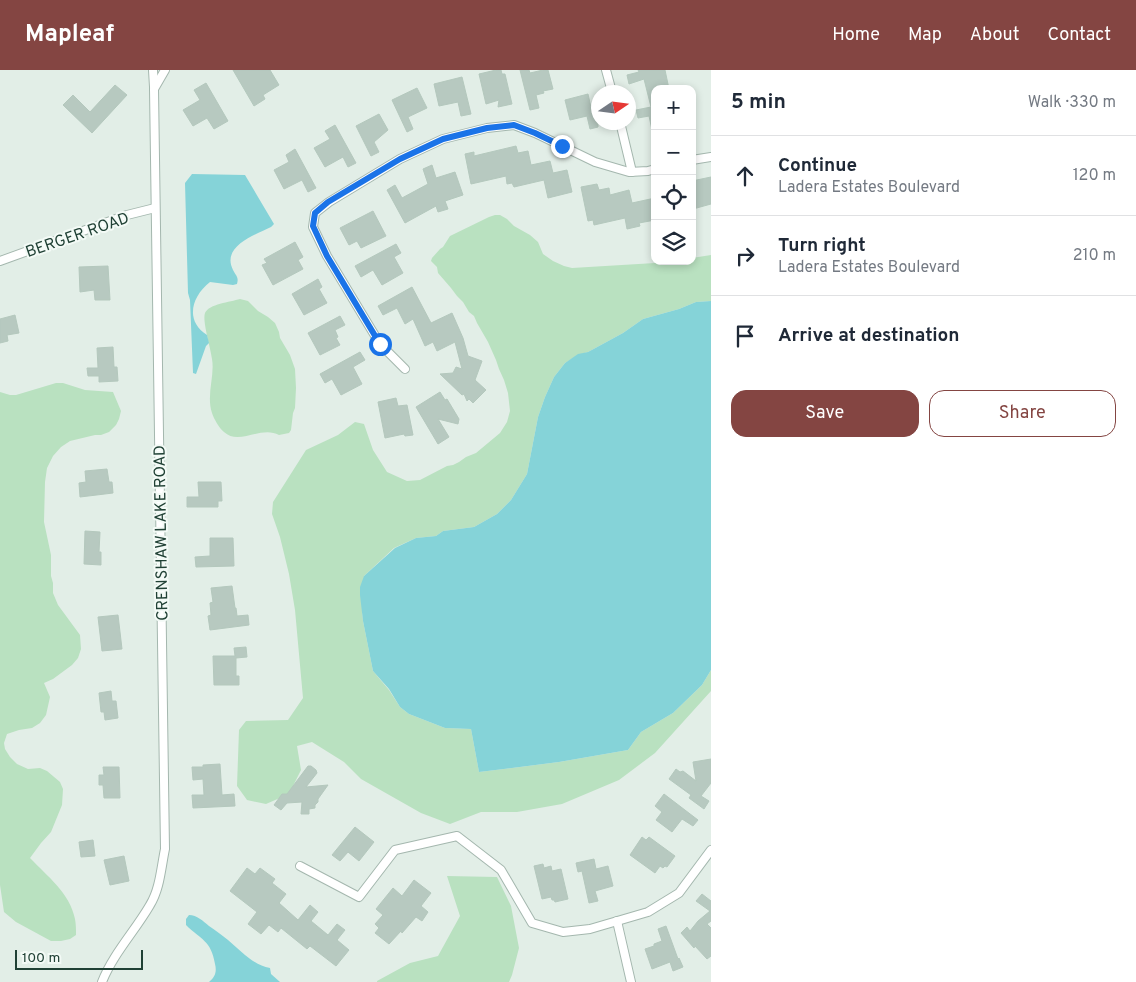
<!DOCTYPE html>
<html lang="en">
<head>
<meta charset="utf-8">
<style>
	:root { --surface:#fff; --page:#f2f2f3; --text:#1f2937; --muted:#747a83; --line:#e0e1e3; --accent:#844542 }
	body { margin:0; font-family:Overpass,sans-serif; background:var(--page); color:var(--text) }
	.controls { position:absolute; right:15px; top:15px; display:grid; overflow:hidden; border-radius:10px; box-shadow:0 2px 8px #0003 }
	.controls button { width:45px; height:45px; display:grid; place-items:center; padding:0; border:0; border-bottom:1px solid var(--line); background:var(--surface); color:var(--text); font:25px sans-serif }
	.compass { position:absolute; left:591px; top:15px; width:45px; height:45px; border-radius:50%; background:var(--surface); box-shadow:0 2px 8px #0003; rotate:77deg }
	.scale { position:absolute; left:15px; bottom:12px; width:128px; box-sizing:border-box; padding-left:5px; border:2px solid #204135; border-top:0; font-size:14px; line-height:18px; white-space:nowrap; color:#204135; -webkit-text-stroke:4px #f3faf6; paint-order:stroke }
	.stop { position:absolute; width:15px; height:15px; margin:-11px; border:4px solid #1a73e8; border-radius:50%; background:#fff }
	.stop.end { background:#1a73e8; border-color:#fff; box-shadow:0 1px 5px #0008 }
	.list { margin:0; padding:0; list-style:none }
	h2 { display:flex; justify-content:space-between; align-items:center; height:65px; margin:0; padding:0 20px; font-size:21px }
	h2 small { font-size:16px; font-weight:400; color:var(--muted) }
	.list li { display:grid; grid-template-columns:32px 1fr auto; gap:15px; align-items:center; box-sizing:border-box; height:80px; padding:0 20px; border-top:1px solid var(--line) }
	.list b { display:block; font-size:19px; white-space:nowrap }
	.list p { margin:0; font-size:16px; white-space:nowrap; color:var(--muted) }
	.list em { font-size:16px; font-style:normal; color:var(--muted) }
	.actions { display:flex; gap:10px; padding:15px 20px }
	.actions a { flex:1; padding:11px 0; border:1px solid var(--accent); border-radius:15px; text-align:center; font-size:18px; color:var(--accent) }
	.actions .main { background:var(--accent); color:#fff }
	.icon { flex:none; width:28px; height:28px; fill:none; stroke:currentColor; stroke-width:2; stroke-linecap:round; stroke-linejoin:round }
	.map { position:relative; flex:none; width:711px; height:912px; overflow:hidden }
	header { display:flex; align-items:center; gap:30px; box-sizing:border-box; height:70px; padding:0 25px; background:var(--accent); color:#fff }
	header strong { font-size:24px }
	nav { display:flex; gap:28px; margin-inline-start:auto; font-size:18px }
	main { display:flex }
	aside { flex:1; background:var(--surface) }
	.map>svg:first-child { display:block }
</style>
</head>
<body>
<header>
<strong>Mapleaf</strong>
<nav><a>Home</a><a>Map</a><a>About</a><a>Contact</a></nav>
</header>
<main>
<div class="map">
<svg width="711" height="912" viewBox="0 0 711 912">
	<rect width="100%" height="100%" fill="#e2eee7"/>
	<!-- green -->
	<g fill="#b9e1c0">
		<path d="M495,145H500L507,149L514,156L530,165L538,172L543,184L553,191L564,196L572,198L655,193L668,191H692V188L711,185V231L696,232L679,239L643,249L623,263L588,282L578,285L565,293L554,307L545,327L538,347L527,404L511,430L497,444L474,457L443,461L436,466L416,468L394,478L364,506L362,541L363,551L373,601L389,620L400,637L409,644L445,658L471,659L479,702L559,692L628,680L641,662L673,643L702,615L711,600V621L655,683L619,710L562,734L517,742H481L450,754L421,743L361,709L344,692L312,672L297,676L301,700L289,724L266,734L247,730L237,716L239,660L246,651L288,650L303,628L295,540L289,504L280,467L272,444L273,432L306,380L338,365L355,352L364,354L373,380L387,402L407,411L420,410L447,396L453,395L459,392L466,387L476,383L500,363L507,352L510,341L508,323L504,310L499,299L496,290L488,272L477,253L474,246L469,242L463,232L457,226L451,218L438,203L437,197L431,191L432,188L440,179L443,177L450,166L489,147Z"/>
		<path d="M240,229L248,231L258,241L268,247L275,253L279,262L280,268L290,285L295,299L296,318L295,338L293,343L291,360L289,363L279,365C261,355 239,376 224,362C219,358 214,349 212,343C206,325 215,306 212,289C211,279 202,251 205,243C209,234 230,232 240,229Z"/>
		<path d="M56,313H63L85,320L113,322L121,341L119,349L116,355L109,362L101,365H95L70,371L61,377L53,386L47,398L45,412L44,452L51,485V506L53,513V523L58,535L80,565L81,579L78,588L72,595L53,609L44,613L50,627L46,645L40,653L32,658L19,660L7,664L4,673L5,679L10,687L17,694L28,699L40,698L47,701L60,712L63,719L62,735L51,762L41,773L30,788C47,806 70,823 75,849C76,854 76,860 76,865L70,869L61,871H51L16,852L4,842L0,815V322L10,325H16Z"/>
		<path d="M447,806L497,807L511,836L519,878L512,905L509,912H377V911L410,893L438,886L460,846Z"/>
	</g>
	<!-- water -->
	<g fill="#85d3d8">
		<path d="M192,104L245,105L274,154L271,157C255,165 221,176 233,200C236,206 239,207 237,214L233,215L210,212C191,227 185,251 207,265L209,273L206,276L196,304L193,303L190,230L188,223L185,113Z"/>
		<path d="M711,231V600L702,615L673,643L641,662L628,680L559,692L479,702L471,659L445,658L409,644L400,637L389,619L373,601L363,551L360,525V517L364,506L395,478L416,468L436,466L443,461L474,457L497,444L511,430L527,404L538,347L545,327L554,307L565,293L578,284L588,282L623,263L643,249L679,239L696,232Z"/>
		<path d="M189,845C197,845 203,851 209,856C216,861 222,865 228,870C241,881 253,895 270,898L271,904L280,912H209C215,907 217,902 215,894C211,870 201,870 186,855V849Z"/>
	</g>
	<!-- building -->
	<g fill="#b7c9c0" stroke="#b4c8bd">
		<path d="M233,0H270L279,15L263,25L265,29L254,36Z"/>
		<path d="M496,0H501L502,4H505L512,34L498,37L499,30L486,34L479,4Z"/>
		<path d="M520,0H529L530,3L543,0H548L553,19L543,21L544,23L536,25L539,38L530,40Z"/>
		<path d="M638,0H665L669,19H655V59L652,60L649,46L638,48L636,40L651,37L644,9L629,14L627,5L639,2Z"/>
		<path d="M462,7L471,44L461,46L458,32L439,36L434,14Z"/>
		<path d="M206,13L228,51L214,59L207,48L193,56L183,40L200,30L194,20Z"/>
		<path d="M115,15L127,25L92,63L63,35L73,25L90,42Z"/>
		<path d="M417,18L427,38L408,47L413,59L407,62L392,30Z"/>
		<path d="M588,24L592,42L597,41L598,47V57L590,59L587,46L570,50L565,30Z"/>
		<path d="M379,44L388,60L374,72L379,82L371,86L356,56Z"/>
		<path d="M335,55L356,93L348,97L343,87L325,97L314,78L330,69L325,61Z"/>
		<path d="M516,76L518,83L528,81L531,95L550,91L553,103L567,100L572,122L548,128L544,110L514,117L512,113L507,114L506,106L471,114L465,84L474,82V86Z"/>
		<path d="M295,79L316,118L308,122L302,110L284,119L274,100L289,92L286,85Z"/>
		<path d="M432,95L436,108L455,102L463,125L445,131L448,139L438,142L436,136L405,153L387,120L395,115L402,128L428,114L423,99Z"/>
		<path d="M711,107V134L693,139L692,111Z"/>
		<path d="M597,114L599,120L609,118L610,125L629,120L632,133L655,128V150L639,153L640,156L627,159L625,148L594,155L593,150L588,151L581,117Z"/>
		<path d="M373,141L386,166L361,178L357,171L349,175L340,158Z"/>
		<path d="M295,172L303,187L298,190L303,199L273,215L262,195L267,193L264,189Z"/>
		<path d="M396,174L401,183L394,187L403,203L382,215L373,200L361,207L355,196Z"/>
		<path d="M108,196L110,230H95L94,220L80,222L79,197Z"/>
		<path d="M318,209L322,217L319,219L327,233L304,245L292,224Z"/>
		<path d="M412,217L431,253L452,243L463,268L468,286L482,291L475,310L486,320L473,333L469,329L467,331L464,324L462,325L440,304L453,303L456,297L462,299L455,272L437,281L433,272L425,276L413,249L405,254L397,238L383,245L378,236Z"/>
		<path d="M15,245L19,263L7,265L8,271L0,273V249Z"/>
		<path d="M340,246L345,255L335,260L338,267L336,268L340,275L320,285L308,263Z"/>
		<path d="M113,277L114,297H117L118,311L99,312V306H88L87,298H98L97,278Z"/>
		<path d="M360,282L365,290L353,297L362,314L341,325L332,309L325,313L320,304Z"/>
		<path d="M440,322L445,330L447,329L459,349L458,354L438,349L449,367L438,374L416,337Z"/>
		<path d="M396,328L398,336L407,335L413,365L405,366L404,364L385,368L378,332Z"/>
		<path d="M107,399L109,412H112L113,423L80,427L79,413L86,412L85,401Z"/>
		<path d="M198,412H221L222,431H218V437H187V427H199Z"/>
		<path d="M85,461L100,462L99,482H101V495L84,494Z"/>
		<path d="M210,468H233L234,496L196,497L195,487L210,486Z"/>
		<path d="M232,516L235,538H236L237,546L248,545L249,555L210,560L208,546L211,545L210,533L213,532L211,518Z"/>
		<path d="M118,545L122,579L102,581L98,547Z"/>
		<path d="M246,577L247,587L236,588V606H239V615H214L213,586H235L234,578Z"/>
		<path d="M111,621L112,631H116L118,648L105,650L104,642H101L99,623Z"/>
		<path d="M711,689V713L701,726L709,731L704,739L689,728L691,725L669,709L676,699L680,702L683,701L696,711L693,692Z"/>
		<path d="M220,694L222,725L234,724L235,736L193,738L192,725H204L203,709L193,710L192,697H203V695Z"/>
		<path d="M308,696H311L316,700L317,703L306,717L328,715L318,729V732L315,735V738L309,739V744H301L302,732L287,733L281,740L274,735L282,724H287Z"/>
		<path d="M103,697H119L120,728H104L103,715H99V705H104Z"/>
		<path d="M664,724L698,750L693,756L682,749L672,762L656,750L662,742L655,736Z"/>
		<path d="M355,757L374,772L359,791L348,782L340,791L332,785Z"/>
		<path d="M642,767L646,770L649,767L675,786L667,797L665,796L663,798L660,796L655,803L630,785Z"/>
		<path d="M93,770L95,786L81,787L79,772Z"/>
		<path d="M124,786L129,811L110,815L104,790Z"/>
		<path d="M594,789L596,799L608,796L613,816L595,821L598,831L589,833L582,801L578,802L576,793Z"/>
		<path d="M543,794L544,798L551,796L552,801L561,799L568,829L555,832L554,830H552L551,827L542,829L534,796Z"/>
		<path d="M247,798L255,804L260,798L275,809L272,813L286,824L279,833L298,850L310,835L318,842L311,851L328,865L337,854L345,860L337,870L349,880L336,896L310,876L307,879L281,858L278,862L269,855L261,864L248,854L257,842L230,821Z"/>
		<path d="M414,810L431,823L421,836L428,842L422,851L416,847L402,863L401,861L389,874L375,863L379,858L375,854L383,845L376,839L393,818L402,826Z"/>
		<path d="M702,824L711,831V851L707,854L711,858V886L707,889L695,876L694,878L681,863L687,857L690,861L698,851L710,841L696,831Z"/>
		<path d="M666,856L678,889L679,888L683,897L673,901L670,892L652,899L645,879L654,876V874L662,871L658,859Z"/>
	</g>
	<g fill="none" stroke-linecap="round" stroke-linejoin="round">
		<!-- street casing -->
		<g stroke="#a4b7ae" stroke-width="10">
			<g id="street">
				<path d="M153,0L154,17"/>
				<path d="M606,0L612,22"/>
				<path d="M620,52L632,102"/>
				<path d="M692,90L711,87"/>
				<path d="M0,191L127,145L155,138"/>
				<path d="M405,299L380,274L327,186L313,157L315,143L329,132L400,89L443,69L487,58L514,55L535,63L595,92L629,102L648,101L655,99"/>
				<path d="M300,796L359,827L395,780L457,766L501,800L532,853L563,862L590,859L648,842L679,823L711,780"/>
				<path d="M617,851L631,912"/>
				<path d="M102,912C113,884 135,861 150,835C160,819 161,798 165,779L154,19L165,0"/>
			</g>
		</g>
		<!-- street -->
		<use href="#street" stroke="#fff" stroke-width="8"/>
	</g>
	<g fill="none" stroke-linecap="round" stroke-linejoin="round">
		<!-- route -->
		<path stroke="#1a73e8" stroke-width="6" d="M380,274L327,186L313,156L315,143L328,132L400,89L443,69L487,58L514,55L535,63L562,76"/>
	</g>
	<g text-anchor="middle" stroke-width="4" stroke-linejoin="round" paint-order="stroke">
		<!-- street labels -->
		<g font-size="16" fill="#204135" stroke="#f3faf6">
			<text transform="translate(77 164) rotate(-19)" y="6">BERGER ROAD</text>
			<text transform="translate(160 463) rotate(-91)" y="6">CRENSHAW LAKE ROAD</text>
		</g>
	</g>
</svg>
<div class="controls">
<button>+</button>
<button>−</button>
<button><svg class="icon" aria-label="locate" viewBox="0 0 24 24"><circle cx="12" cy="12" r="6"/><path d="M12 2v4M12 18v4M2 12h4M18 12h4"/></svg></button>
<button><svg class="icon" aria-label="layers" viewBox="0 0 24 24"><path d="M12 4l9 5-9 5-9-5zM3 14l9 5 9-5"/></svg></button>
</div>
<svg class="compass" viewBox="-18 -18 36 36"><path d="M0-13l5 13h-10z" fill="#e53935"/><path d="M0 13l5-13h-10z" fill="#747a83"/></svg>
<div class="scale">100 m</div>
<div class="stop" style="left:380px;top:274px"></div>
<div class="stop end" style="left:562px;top:76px"></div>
</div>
<aside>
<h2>5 min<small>Walk · 330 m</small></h2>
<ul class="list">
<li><svg class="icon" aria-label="ahead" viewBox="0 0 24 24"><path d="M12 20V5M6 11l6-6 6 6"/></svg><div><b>Continue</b><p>Ladera Estates Boulevard</p></div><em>120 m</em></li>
<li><svg class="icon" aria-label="right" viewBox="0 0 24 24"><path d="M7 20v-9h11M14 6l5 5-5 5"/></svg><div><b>Turn right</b><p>Ladera Estates Boulevard</p></div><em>210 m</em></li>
<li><svg class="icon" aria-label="arrive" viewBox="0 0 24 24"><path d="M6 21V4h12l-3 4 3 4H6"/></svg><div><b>Arrive at destination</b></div></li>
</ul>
<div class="actions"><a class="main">Save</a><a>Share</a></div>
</aside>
</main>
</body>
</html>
